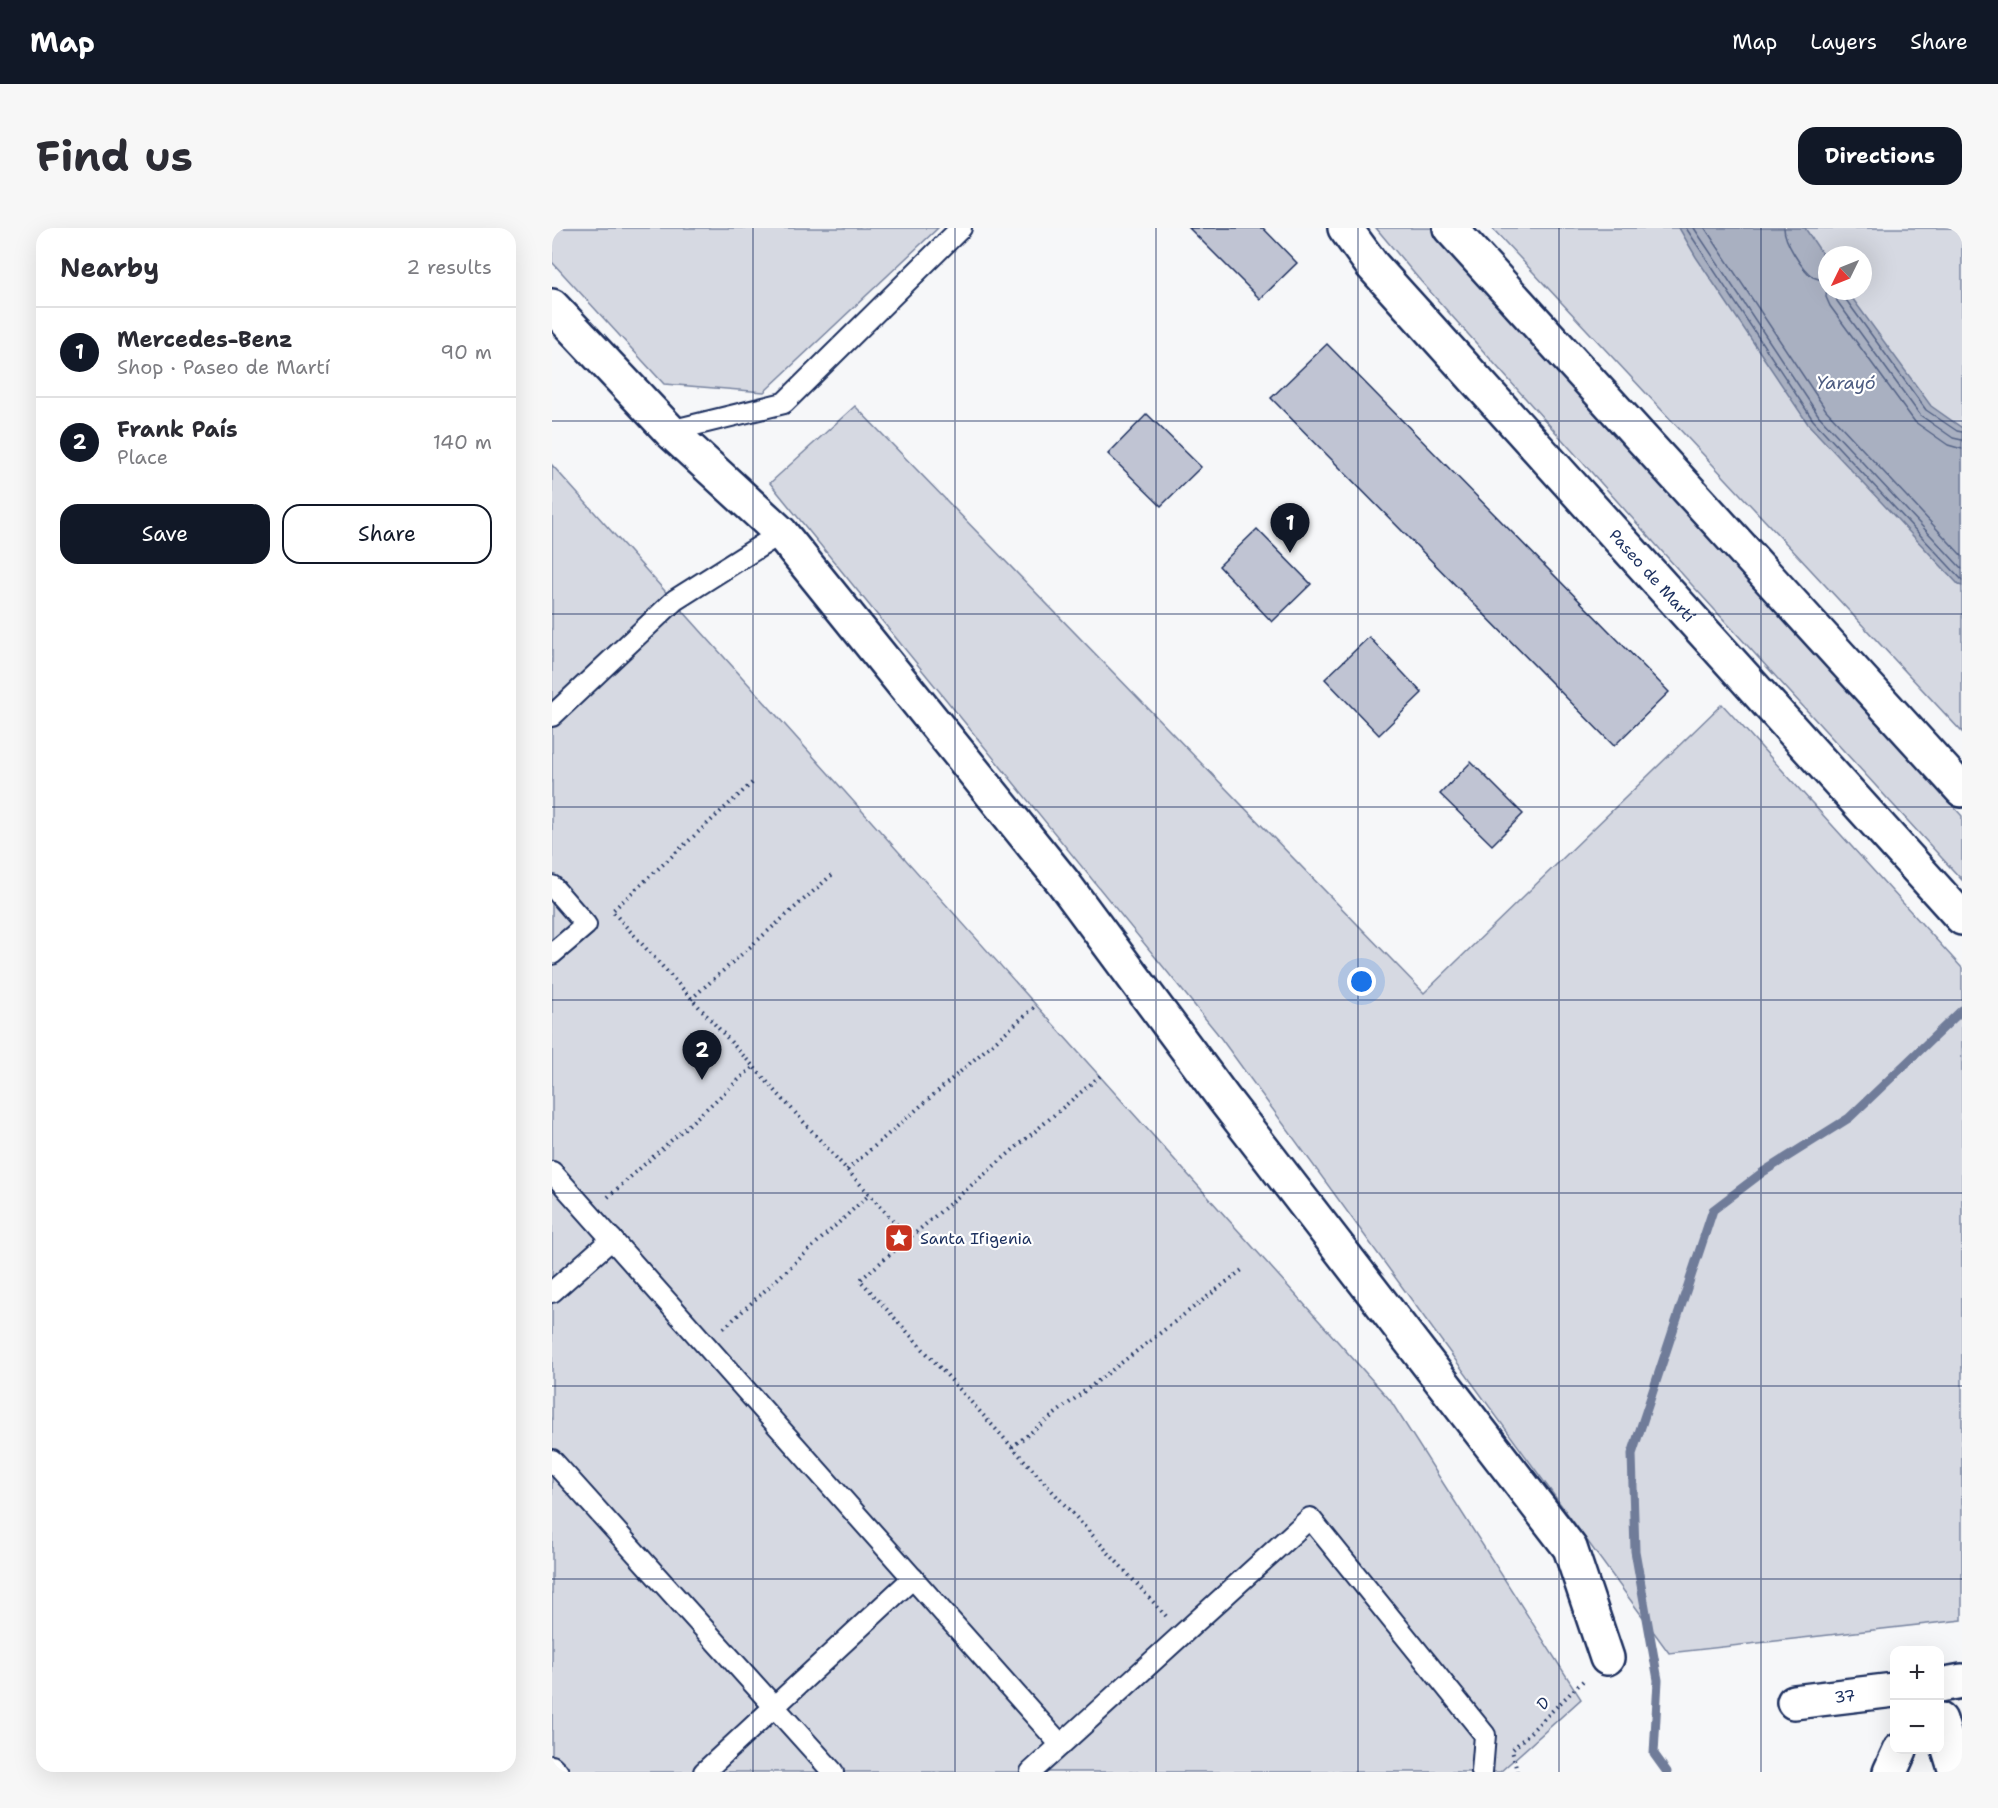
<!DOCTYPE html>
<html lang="en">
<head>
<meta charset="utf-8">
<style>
	:root { --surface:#fff; --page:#f7f7f7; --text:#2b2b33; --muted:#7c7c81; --line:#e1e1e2; --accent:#111827 }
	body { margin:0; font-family:"Shantell Sans",sans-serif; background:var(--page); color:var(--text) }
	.controls { position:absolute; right:18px; bottom:18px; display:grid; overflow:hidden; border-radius:12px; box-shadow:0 6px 24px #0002 }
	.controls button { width:54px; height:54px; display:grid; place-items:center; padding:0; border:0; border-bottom:2px solid var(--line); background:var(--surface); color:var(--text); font:30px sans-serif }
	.compass { position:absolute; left:1266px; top:18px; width:54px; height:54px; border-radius:50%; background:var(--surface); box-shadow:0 6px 24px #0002; rotate:227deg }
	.you { position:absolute; left:810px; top:754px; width:21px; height:21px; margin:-15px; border:4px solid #fff; border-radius:50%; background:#1a73e8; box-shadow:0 0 0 9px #1a73e833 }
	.badge { display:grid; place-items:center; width:39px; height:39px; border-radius:50%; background:var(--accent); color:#fff; font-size:20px; font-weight:700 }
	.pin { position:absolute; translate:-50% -50px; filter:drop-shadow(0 2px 3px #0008) }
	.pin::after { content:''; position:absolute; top:32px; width:21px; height:18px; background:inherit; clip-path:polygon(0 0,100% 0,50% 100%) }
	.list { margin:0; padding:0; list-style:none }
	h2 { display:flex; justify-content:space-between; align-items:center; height:78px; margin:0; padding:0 24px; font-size:26px }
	h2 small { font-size:20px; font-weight:400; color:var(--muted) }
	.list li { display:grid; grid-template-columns:39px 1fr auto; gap:18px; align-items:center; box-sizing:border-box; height:90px; padding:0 24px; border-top:2px solid var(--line) }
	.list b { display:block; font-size:22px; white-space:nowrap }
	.list p { margin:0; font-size:20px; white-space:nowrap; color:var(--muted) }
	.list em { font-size:20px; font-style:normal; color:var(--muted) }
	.actions { display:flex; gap:12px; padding:18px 24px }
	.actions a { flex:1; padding:14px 0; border:2px solid var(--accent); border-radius:18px; text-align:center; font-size:21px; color:var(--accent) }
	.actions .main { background:var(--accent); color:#fff }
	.map { position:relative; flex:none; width:1410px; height:1544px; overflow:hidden; border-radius:18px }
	header { display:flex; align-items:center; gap:36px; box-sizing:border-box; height:84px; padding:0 30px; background:var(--accent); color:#fff }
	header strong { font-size:28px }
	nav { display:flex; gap:33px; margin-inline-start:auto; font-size:21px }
	.intro { display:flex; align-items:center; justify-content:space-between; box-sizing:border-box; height:144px; padding:0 36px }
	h1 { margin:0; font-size:42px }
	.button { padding:15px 27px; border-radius:18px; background:var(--accent); color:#fff; font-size:21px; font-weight:700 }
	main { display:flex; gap:36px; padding:0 36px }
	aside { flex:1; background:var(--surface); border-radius:18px; box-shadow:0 6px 24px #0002 }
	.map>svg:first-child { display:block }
</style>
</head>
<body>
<header>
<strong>Map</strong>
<nav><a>Map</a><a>Layers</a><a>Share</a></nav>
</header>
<div class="intro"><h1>Find us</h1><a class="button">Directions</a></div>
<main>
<aside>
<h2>Nearby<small>2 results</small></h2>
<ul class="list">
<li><span class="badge">1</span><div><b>Mercedes-Benz</b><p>Shop · Paseo de Martí</p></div><em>90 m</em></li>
<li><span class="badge">2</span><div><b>Frank País</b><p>Place</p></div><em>140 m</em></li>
</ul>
<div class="actions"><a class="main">Save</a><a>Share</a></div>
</aside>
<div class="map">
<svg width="1410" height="1544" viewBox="0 0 1410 1544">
	<rect width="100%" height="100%" fill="#f6f7f9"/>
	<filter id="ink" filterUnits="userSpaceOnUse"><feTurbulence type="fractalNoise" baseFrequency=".0167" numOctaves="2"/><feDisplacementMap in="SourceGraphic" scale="12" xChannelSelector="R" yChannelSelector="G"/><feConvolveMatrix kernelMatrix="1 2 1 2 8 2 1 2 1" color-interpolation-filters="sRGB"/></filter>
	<g filter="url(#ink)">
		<!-- green -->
		<g fill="#d6d9e2" stroke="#7884a0" stroke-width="1.5" fill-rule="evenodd">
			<path d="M0,0H386L212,164L112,156L0,34Z"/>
			<path d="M824,0H883L1410,588V652L1140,357L866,50Z"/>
			<path d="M940,0H1410V504ZM1275,27H1311V63H1275Z"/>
			<path d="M303,178L872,765L1170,476L1410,740V1392L1117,1425L665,805L218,255Z"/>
			<path d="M0,237L838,1172L1029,1471L948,1544H0Z"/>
		</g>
		<!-- water -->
		<path fill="#a9b0c1" stroke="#707c99" stroke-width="1.5" d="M1127,0H1253L1275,33V63H1295L1379,178L1410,200V358L1407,357L1256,196L1144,29Z"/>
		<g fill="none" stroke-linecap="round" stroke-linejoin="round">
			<!-- shore -->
			<g stroke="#546386" stroke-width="1.5">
				<path d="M1134,0L1261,192L1410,352"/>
				<path d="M1142,0L1267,188L1410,341"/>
				<path d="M1153,0L1274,182L1410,328"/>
				<path d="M1232,0C1232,13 1250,42 1261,49C1266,51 1271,52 1275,53"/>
				<path d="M1275,58L1274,69L1278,78L1363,194L1396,217L1410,221"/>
				<path d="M1283,63L1285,73L1368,187L1401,210L1410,212"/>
				<path d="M1291,63L1292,69L1374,182L1405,203L1410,204"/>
			</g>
			<!-- stream -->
			<path stroke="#707c99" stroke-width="9" d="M1115,1544L1102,1526L1106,1452L1083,1323L1080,1226L1161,982L1211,944L1297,890L1410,782"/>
		</g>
		<!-- building -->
		<g fill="#c0c4d3" stroke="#1b2f5e" stroke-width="1.5">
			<path d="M637,0H711L745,35L708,71Z"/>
			<path d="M775,116L1117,464L1062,518L719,170Z"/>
			<path d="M595,186L649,239L609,278L556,226Z"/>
			<path d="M705,301L759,356L720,394L667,338Z"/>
			<path d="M817,409L870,465L827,507L773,451Z"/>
			<path d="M919,534L971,586L940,617L888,566Z"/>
		</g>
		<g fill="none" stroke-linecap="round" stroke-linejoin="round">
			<!-- lane casing -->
			<g stroke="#1b2f5e" stroke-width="24">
				<g id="lane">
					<path d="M118,203L232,175L409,0"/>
					<path d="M0,488L123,372L229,305"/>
					<path d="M0,658L34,697L0,726"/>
					<path d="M0,944L509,1517"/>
					<path d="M0,1064L60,1011"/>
					<path d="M0,1232L281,1544"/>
					<path d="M0,1538L6,1544"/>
					<path d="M152,1544L361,1350"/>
					<path d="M479,1544L758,1290L933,1507L930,1544"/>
				</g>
			</g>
			<!-- street casing -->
			<g stroke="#1b2f5e" stroke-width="38">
				<g id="street">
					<path d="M0,78L118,203L229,305L511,654L672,871L1018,1320L1055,1430"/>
					<path d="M1388,1457L1410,1453"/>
					<path id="s1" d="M1242,1474L1342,1462"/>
					<path d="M1388,1492L1404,1544"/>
					<path d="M1338,1544L1348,1522"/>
				</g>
			</g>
			<!-- primary casing -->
			<g stroke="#1b2f5e" stroke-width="38">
				<g id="primary">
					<path id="s2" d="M793,0L820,37L1410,690"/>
					<path d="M898,0L1410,562"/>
				</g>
			</g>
			<!-- path -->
			<g stroke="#1b2f5e" stroke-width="4" stroke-dasharray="1.5 4.5" stroke-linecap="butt">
				<path d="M200,555L60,683L357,1010"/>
				<path d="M139,771L282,645"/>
				<path d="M548,848L308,1052L614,1388"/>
				<path d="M295,942L485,777"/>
				<path d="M56,969L201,839"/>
				<path d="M172,1100L318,966"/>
				<path d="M460,1219L690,1042"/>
				<path d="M965,1544L960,1522L1033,1451"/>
			</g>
			<!-- lane -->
			<use href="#lane" stroke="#fff" stroke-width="20"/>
			<!-- street -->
			<use href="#street" stroke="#fff" stroke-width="33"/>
			<!-- primary -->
			<use href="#primary" stroke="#fff" stroke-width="33"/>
		</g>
	</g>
	<!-- grid -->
	<path fill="none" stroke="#1b2f5e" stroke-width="1.5" stroke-opacity="0.55" d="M201,0V1544M403,0V1544M604,0V1544M806,0V1544M1007,0V1544M1209,0V1544M0,193H1410M0,386H1410M0,579H1410M0,772H1410M0,965H1410M0,1158H1410M0,1351H1410"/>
	<!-- icons -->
	<defs>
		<g id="sight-square" transform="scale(1.5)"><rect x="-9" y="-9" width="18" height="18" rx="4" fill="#c8321e" stroke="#fff"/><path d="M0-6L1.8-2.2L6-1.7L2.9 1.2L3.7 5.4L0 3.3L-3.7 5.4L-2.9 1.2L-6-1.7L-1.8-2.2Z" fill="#fff"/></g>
	</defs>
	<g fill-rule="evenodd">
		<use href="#sight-square" x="347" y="1010"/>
	</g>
	<g text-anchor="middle" stroke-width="4.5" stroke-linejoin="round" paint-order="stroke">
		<!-- street labels -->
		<g font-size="16" fill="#1b2f5e" stroke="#fff">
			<text dy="6" stroke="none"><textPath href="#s2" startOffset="464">Paseo de Martí</textPath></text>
			<text dy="6" stroke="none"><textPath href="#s1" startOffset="51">37</textPath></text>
			<text transform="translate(991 1475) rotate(-44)" y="6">D</text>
		</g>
		<!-- poi labels -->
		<g font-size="16" fill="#1b2f5e" stroke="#fff" text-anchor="start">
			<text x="368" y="1016">Santa Ifigenia</text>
		</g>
		<!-- water labels -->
		<g font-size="18" font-style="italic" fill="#4d5c81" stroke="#fff">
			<text x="1294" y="161">Yarayó</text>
		</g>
	</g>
</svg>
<div class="controls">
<button>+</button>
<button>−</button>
</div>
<svg class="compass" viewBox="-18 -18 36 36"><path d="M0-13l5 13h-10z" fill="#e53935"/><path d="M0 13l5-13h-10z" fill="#7c7c81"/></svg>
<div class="you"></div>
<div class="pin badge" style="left:738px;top:325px">1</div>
<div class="pin badge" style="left:150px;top:852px">2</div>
</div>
</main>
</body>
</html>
